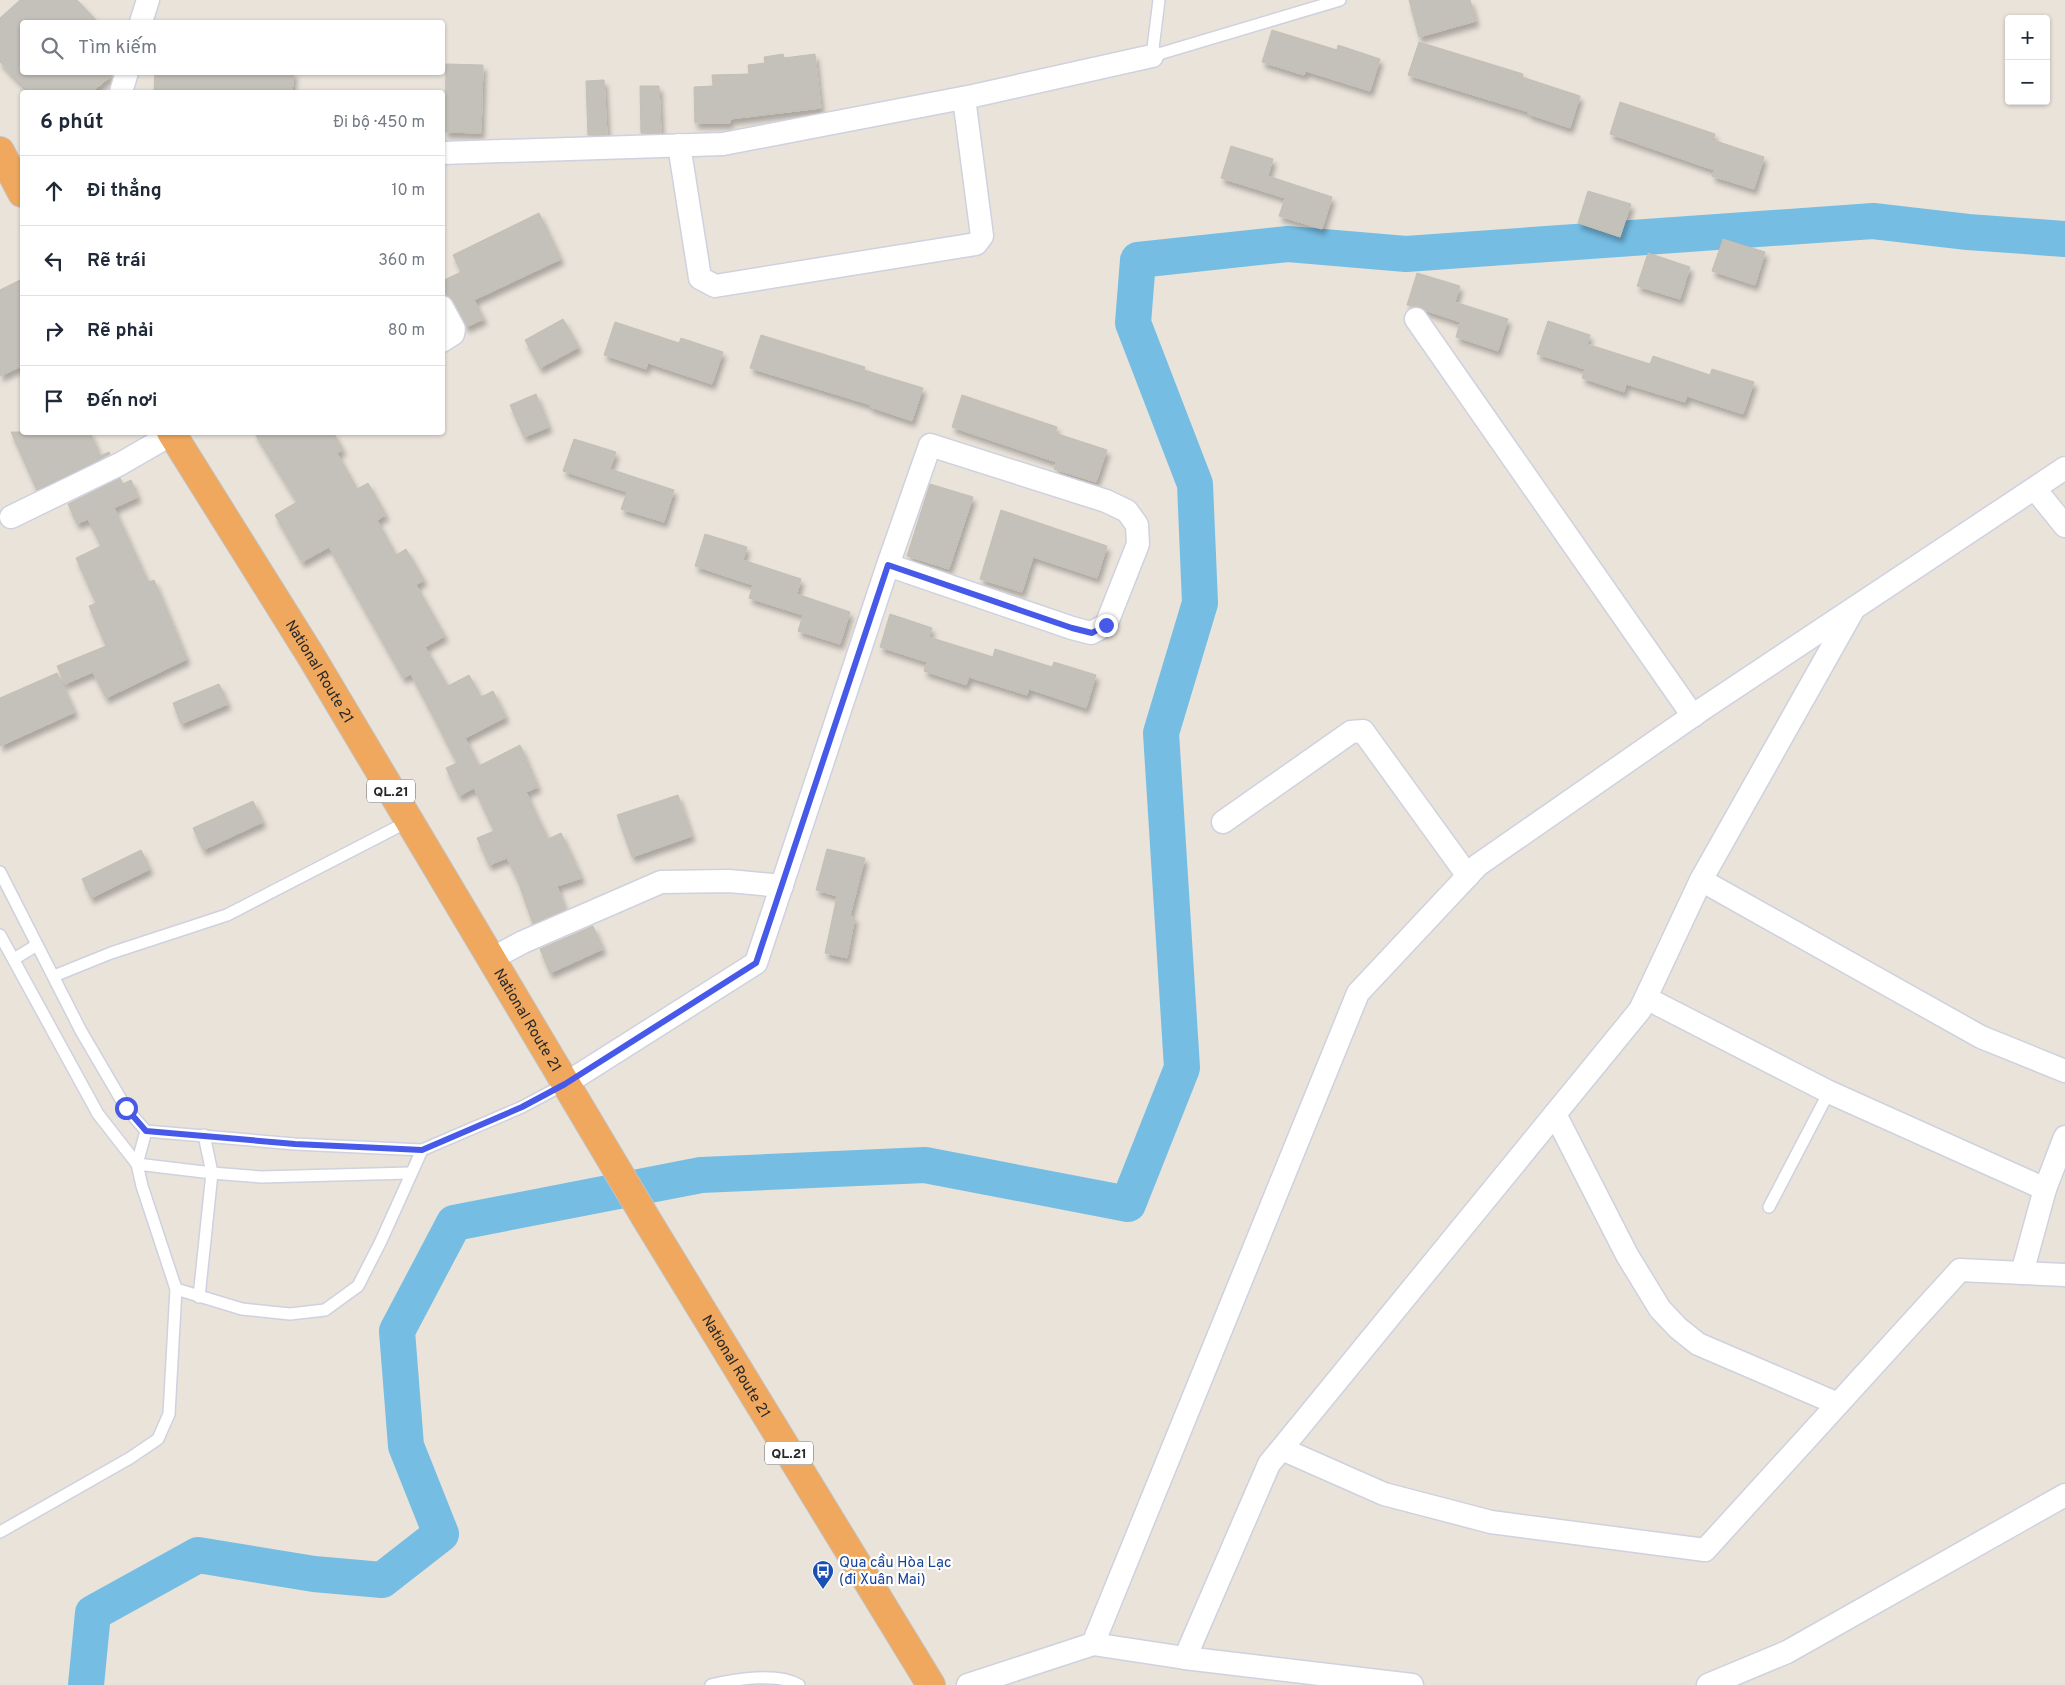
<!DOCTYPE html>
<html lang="vi">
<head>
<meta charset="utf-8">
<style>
	:root { --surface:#fff; --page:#f6f6f7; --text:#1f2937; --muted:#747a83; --line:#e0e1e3 }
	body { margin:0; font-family:Overpass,sans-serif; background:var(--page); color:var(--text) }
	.controls { position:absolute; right:15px; top:15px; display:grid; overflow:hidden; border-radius:5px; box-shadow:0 1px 4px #0004 }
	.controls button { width:45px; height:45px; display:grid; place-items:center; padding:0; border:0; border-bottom:1px solid var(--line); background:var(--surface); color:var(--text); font:25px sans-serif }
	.stop { position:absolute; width:15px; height:15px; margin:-11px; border:4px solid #4759e9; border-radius:50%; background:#fff }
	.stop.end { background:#4759e9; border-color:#fff; box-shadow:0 1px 5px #0008 }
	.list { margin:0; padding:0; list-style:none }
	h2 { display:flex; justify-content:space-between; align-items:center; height:65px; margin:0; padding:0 20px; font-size:21px }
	h2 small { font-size:16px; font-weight:400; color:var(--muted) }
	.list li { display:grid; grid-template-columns:32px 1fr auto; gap:15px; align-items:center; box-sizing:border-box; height:70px; padding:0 20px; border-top:1px solid var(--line) }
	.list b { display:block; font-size:19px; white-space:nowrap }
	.list em { font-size:16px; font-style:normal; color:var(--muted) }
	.icon { flex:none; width:28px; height:28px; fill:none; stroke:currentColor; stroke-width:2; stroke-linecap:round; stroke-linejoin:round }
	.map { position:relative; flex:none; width:2065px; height:1685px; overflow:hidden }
	.search { position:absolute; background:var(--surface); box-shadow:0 1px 4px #0004; left:20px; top:20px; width:425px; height:55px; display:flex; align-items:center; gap:12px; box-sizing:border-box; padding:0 18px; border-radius:5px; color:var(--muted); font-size:19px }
	.panel { position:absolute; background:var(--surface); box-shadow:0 1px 4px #0004; left:20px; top:90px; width:425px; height:345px; border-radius:5px }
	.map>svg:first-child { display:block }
</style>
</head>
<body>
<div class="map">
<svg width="2065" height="1685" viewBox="0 0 2065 1685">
	<defs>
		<filter id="shadow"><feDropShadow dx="3" dy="5.5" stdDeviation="2.5" flood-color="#0004"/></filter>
	</defs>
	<rect width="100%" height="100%" fill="#e9e3da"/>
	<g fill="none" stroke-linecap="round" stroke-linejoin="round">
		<!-- river -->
		<path stroke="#75bde3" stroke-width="36" d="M86,1685L93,1613L198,1555L314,1574L382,1580L441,1534L406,1446L397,1331L454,1223L701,1175L925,1165L1128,1204L1182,1068L1161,733L1200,603L1195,484L1133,323L1138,260L1288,244L1406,254L1873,221L1968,232L2065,239"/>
	</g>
	<!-- building -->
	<g fill="#c4c0ba" stroke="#c4bfb4" filter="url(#shadow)">
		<path d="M20,0H77L98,22H22V72H113L112,75L92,92H29L0,62V18Z"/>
		<path d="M1409,0H1470L1476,21L1419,37Z"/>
		<path d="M1272,30L1337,50L1338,45L1380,59L1370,91L1306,71L1304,75L1262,62Z"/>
		<path d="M1419,42L1523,74L1522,77L1580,96L1570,128L1528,114L1529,112L1408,75Z"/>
		<path d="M783,54L784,58L815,54L821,108L730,119V123H695L694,87L713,86L712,75L749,74L748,65L765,63L764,57Z"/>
		<path d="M446,64L483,65L481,133L445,132Z"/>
		<path d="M155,72H294L292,92H154Z"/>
		<path d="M604,80L607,135H588L586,81Z"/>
		<path d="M640,86H659L661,133H641Z"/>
		<path d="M1620,102L1715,134L1713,140L1764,157L1754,189L1712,176L1714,170L1610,134Z"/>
		<path d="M1231,146L1273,159L1268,176L1332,197L1322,229L1279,216L1285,198L1221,178Z"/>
		<path d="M1588,191L1631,204L1620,237L1578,223Z"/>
		<path d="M539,213L561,259L474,300L484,319L466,327L454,301L447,295L442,286V281L461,272L453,255Z"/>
		<path d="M1723,239L1765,252L1755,285L1712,271Z"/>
		<path d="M1648,253L1690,267L1680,299L1637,286Z"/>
		<path d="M1417,273L1460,286L1455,302L1508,319L1498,351L1456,337L1460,322L1427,311L1421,307L1407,305Z"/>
		<path d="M22,279V366L0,376V290Z"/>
		<path d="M563,319L579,347L540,368L525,340Z"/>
		<path d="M1548,321L1590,335L1587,344L1650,364L1653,356L1710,375L1712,369L1754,382L1743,414L1687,396L1685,402L1626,384L1624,392L1582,378L1585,369L1537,354Z"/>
		<path d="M615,322L679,343L681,338L723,352L712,384L648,363L646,369L604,355Z"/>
		<path d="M761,335L865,367L864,370L923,388L912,421L870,407L871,405L750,368Z"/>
		<path d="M536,394L549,427L524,437L510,405Z"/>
		<path d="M962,395L1057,427L1055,433L1107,450L1096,482L1054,469L1056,462L952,427Z"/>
		<path d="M11,432H90L100,456L109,452L110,454L37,490Z"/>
		<path d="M254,432H333L343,450L337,453L357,489L368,483L386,515L377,520L396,555L406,549L424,580L416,585L445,636L425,647L448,686L469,675L481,697L493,691L506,717L465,738L479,766L520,745L538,787L526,792L535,812L548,839L561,833L582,878L557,886L565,909L533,924L518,881L507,858L489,865L477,838L494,831L474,788L459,796L446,768L457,763L433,716L411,674L403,678L329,547L302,562L275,515L297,502Z"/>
		<path d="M574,439L616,452L610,469L674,490L664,522L621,509L627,492L563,471Z"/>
		<path d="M120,478L123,484L131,480L138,497L114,508L148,582L154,580L187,659L106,698L93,672L65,684L57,666L106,646L89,606L96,603L76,558L101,546L88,519L77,524L68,504Z"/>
		<path d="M930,484L973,497L949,569L907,556Z"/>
		<path d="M1001,510L1107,546L1097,578L1033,557L1022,592L980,579Z"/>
		<path d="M705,534L747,547L743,560L801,579L797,594L850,612L840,644L798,631L803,615L749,598L753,585L695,566Z"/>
		<path d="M890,614L932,628L929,637L993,657L995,649L1052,667L1054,662L1096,675L1086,708L1029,689L1027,695L969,677L966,685L924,671L927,662L880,647Z"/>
		<path d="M57,673L75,712L0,746V698Z"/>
		<path d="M219,684L228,704L181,724L173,703Z"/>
		<path d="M678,795L692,836L632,857L617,815Z"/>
		<path d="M253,801L263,822L203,850L193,828Z"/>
		<path d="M827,849L865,858L850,916L855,917L847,958L825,953L837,896L816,890Z"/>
		<path d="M141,850L150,869L91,898L82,879Z"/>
		<path d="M593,926L603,949L550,973L540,949Z"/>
	</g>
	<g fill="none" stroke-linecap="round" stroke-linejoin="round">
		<!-- lane casing -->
		<g stroke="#cfd1df" stroke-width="14">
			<g id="lane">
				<path d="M1159,0L1152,56L1340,0"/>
				<path d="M0,872L81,1031L126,1108L146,1131L295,1144L422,1150L522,1107L565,1084"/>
				<path d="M0,935L98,1114L137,1164L212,1173L261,1177L410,1173"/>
				<path d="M14,959L37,945"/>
				<path d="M54,976L111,953L227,915L409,821"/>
				<path d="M1769,1207L1829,1092"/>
				<path d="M176,1289L242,1309L290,1314L325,1310L358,1286L381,1241L422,1150"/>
				<path d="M199,1297L212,1173L204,1135"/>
				<path d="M0,1532L130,1458L158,1439L169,1414L176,1289L142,1186L137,1164L146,1131"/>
				<path d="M711,1685C734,1679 778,1672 799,1685"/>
			</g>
		</g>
		<!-- street casing -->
		<g stroke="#cfd1df" stroke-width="25">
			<g id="street">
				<path d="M141,22L148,0"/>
				<path d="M121,92L127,72"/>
				<path d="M679,145L700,278L715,286L976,244L982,236L964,98"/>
				<path d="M442,153L723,144L973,96L1152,56"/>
				<path d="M442,307L454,329L453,334L442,341"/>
				<path d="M1416,319L1693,716"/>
				<path d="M2035,489L2065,526"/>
				<path d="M11,517L120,464L172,434"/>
				<path d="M1223,822L1351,732L1363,731L1468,876"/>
				<path d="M1701,880L1981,1037L2065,1071"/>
				<path d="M491,959L523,942L661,882L729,881L782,886"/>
				<path d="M1646,998L1829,1092L2045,1189"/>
				<path d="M565,1084L756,963L888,565L930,445L1106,501L1127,511L1137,525L1138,544L1106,625L1091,633L1072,628L888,565"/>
				<path d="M1555,1114L1627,1255L1660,1309L1678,1328L1698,1344L1838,1404"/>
				<path d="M2022,1273L2045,1189L2065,1137"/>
				<path d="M1282,1449L1384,1494L1491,1522L1705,1550L1960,1270L2065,1275"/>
				<path d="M1093,1644L1185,1658L1412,1685"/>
				<path d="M1185,1658L1269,1464L1640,1010L1701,880L1852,612"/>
				<path d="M968,1685L1093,1644L1358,993L1478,865L1704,708L2065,468"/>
				<path d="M1708,1685L1787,1652L2065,1495"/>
			</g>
		</g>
		<!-- highway casing -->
		<g stroke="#c3c3c3" stroke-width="30">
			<g id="highway">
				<path d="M0,151L22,193"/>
				<path id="s1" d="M171,432L311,656L647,1220L931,1685"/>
			</g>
		</g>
		<!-- lane -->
		<use href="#lane" stroke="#fff" stroke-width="11"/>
		<!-- street -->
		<use href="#street" stroke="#fff" stroke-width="22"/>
		<!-- highway -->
		<use href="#highway" stroke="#efa85e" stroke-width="28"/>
	</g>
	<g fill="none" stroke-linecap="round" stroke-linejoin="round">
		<!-- route -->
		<path stroke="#4759e9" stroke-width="6" d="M126,1108L146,1131L295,1144L422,1150L522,1107L565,1084L756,963L888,565L1072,628L1092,633L1106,625"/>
	</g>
	<!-- icons -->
	<defs>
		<g id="bus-pin" transform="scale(1.125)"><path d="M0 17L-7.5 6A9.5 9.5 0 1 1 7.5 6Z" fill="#1a4fb4" stroke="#fff"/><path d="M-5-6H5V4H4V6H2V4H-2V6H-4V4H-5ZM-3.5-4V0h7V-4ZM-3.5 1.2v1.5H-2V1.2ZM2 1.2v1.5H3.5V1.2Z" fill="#fff"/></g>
	</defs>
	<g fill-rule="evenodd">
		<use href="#bus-pin" x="823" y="1571"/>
	</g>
	<g text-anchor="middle" stroke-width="4.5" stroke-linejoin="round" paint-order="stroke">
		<!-- shield labels -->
		<g fill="#fff" stroke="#686868" stroke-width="1">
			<rect x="367" y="779.5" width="48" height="23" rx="4"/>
			<rect x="765" y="1441.5" width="48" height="23" rx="4"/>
		</g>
		<g font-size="14" font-weight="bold" fill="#272727">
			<text x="391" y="796">QL.21</text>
			<text x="789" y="1458">QL.21</text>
		</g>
		<!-- street labels -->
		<g font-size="15" fill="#272727" stroke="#fff">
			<text dy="5" stroke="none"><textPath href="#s1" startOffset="282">National Route 21</textPath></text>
			<text dy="5" stroke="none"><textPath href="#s1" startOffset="688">National Route 21</textPath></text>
			<text dy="5" stroke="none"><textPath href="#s1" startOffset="1092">National Route 21</textPath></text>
		</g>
		<!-- transit labels -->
		<g font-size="15" fill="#164399" stroke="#fff" text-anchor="start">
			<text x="839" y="1567">Qua cầu Hòa Lạc<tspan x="839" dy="17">(đi Xuân Mai)</tspan></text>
		</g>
	</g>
</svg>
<div class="controls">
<button>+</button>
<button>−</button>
</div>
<div class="stop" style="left:126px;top:1108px"></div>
<div class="stop end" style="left:1106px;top:625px"></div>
<div class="search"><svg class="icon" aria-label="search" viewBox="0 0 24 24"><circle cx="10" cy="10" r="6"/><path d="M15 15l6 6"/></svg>Tìm kiếm</div>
<section class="panel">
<h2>6 phút<small>Đi bộ · 450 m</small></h2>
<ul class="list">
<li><svg class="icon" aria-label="ahead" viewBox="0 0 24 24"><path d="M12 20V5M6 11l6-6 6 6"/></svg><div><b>Đi thẳng</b></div><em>10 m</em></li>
<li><svg class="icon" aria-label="left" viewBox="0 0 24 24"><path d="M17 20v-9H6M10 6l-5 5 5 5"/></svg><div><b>Rẽ trái</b></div><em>360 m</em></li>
<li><svg class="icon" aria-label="right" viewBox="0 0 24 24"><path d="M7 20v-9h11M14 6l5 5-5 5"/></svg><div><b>Rẽ phải</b></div><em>80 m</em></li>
<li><svg class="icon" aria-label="arrive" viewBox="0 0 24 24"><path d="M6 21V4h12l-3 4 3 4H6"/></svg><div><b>Đến nơi</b></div></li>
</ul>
</section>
</div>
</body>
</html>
